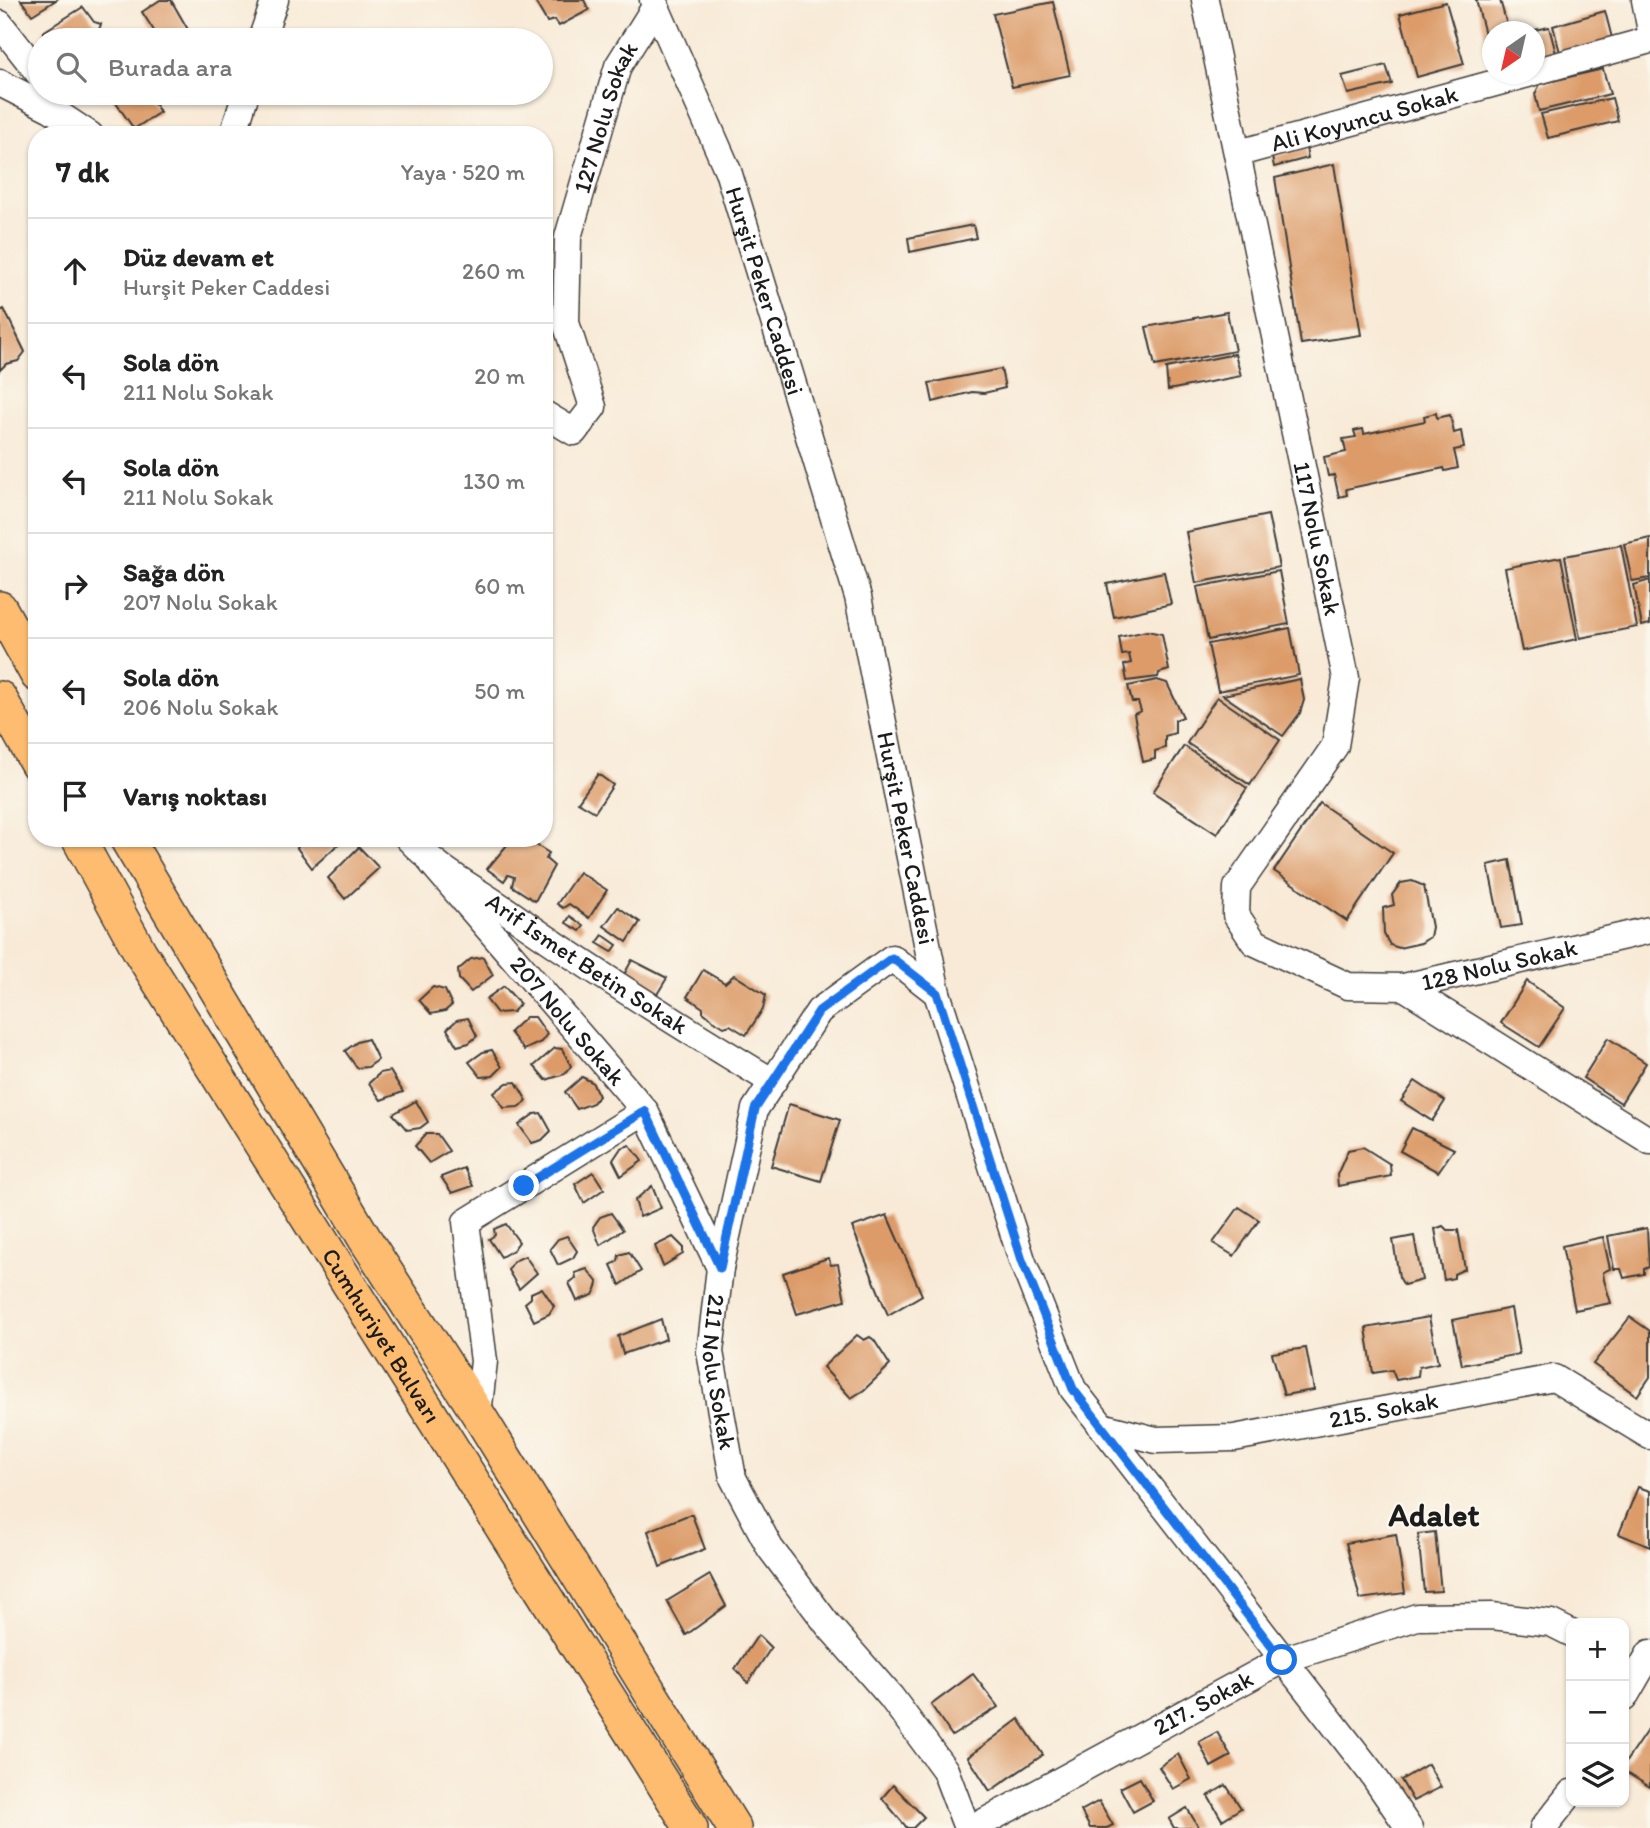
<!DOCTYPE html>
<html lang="tr">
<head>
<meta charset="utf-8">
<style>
	:root { --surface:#fff; --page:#f6f6f6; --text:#222; --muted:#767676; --line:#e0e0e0 }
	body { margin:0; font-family:Itim,sans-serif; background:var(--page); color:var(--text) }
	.controls { position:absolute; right:21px; bottom:21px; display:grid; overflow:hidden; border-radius:14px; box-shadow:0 2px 5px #0004 }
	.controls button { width:63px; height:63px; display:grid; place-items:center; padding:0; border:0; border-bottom:2px solid var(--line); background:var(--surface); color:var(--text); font:35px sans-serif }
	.compass { position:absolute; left:1482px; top:21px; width:63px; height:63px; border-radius:50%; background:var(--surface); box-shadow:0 2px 5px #0004; rotate:214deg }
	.stop { position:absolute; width:21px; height:21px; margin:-16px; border:5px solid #1a73e8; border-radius:50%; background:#fff }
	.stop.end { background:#1a73e8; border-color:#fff; box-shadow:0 2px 7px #0008 }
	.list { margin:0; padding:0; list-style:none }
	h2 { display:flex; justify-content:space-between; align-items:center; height:91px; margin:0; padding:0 28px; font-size:30px }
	h2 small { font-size:23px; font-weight:400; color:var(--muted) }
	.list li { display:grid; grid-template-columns:46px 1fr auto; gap:21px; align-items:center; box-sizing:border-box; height:105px; padding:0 28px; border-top:2px solid var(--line) }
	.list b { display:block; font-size:26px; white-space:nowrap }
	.list p { margin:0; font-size:23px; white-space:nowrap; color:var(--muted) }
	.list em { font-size:23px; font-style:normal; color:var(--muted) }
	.icon { flex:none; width:38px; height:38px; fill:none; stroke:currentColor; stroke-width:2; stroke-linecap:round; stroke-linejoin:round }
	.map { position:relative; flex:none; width:1650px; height:1828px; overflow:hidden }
	.search { position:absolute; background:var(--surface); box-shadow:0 2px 5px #0004; left:28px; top:28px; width:525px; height:77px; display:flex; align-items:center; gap:18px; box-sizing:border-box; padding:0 24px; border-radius:38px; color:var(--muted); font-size:26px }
	.panel { position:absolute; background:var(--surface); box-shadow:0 2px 5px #0004; left:28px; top:126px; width:525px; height:721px; border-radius:28px }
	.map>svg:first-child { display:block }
</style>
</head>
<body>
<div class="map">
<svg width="1650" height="1828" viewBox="0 0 1650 1828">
	<rect width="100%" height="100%" fill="#fbf7ec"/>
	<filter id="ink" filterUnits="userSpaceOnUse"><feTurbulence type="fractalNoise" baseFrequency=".0143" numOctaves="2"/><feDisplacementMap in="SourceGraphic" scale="14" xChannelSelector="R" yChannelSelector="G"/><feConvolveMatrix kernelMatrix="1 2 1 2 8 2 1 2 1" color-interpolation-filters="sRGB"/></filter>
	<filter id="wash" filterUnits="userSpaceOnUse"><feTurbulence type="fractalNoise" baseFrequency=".00686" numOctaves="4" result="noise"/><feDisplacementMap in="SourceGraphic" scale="28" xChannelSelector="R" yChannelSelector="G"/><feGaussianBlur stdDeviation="1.57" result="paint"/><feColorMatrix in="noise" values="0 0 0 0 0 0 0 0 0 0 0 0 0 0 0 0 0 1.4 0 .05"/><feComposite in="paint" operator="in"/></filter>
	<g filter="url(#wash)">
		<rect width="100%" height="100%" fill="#f8ead7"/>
		<g id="blocks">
			<!-- building -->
			<g fill="#dc9b69">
				<path d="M21,0H56L32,15Z"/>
				<path d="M160,0H171L194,40H160L142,12Z"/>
				<path d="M534,0H584L589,10L559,26L555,20L547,22Z"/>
				<path d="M1476,0H1500L1509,32H1492V61Z"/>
				<path d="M1053,2L1070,75L1012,87L993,14Z"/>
				<path d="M1446,2L1464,64L1417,77L1400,14Z"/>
				<path d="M83,7L94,22L101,24L99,30L105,40H48L43,32Z"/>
				<path d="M1605,11L1613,42L1561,56L1553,26Z"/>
				<path d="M1549,27L1557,57L1534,63V30Z"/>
				<path d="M1386,65L1392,84L1348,94L1342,76Z"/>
				<path d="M1603,69L1610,94L1539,111L1535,94L1540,84Z"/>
				<path d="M109,93H147L160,112L134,129Z"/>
				<path d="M1612,98L1618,121L1548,138L1541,114Z"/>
				<path d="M1306,148L1308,158L1274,167L1272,157Z"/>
				<path d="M1334,164L1361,335L1301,344L1275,178Z"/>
				<path d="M973,225L976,238L910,252L908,238Z"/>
				<path d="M4,309L25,352L18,361L6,364L0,370V311Z"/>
				<path d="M1227,312L1235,351L1155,366L1146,327Z"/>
				<path d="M1235,354L1241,376L1168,390L1166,368Z"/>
				<path d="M1001,369L1005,388L984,393L972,392L933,402L929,383Z"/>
				<path d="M1436,413L1437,418L1450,415L1454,433L1461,431L1464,448L1454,450L1458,468L1445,471L1444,468L1346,489L1347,495L1339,497L1334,475L1328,476L1324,457L1346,452L1343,439L1356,437L1354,431L1363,429L1364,434L1425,421L1424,416Z"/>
				<path d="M1268,515L1279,567L1196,583L1186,532Z"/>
				<path d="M1650,538V578L1632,581L1624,544Z"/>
				<path d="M1621,545L1637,627L1580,638L1565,556Z"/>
				<path d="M1561,557L1577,639L1522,651L1505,568Z"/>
				<path d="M1279,571L1289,624L1208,640L1197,587Z"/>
				<path d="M1164,572L1171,604L1114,617L1107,584Z"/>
				<path d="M1650,580V624L1642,626L1634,585Z"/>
				<path d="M1290,628L1299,675L1218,691L1208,644Z"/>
				<path d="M1147,631L1162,634L1169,670L1159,673L1158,677L1127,681L1124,665L1131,663L1129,654L1122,655L1119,637Z"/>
				<path d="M1300,679L1304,700L1300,713L1283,736L1223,695Z"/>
				<path d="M1157,680L1167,683L1183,717L1175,720V733L1165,736V748L1155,751V759L1143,762L1134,714L1141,711L1138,702H1132L1128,686Z"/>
				<path d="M1217,697L1280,740L1250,785L1187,743Z"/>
				<path d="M1184,746L1247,788L1217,834L1153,792Z"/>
				<path d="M598,774L613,785L595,812L578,802Z"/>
				<path d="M1320,803L1393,853L1347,921L1274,871Z"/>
				<path d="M305,838H345L312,868L297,848Z"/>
				<path d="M525,838L549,853L546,859L554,866L535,901L512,886L514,877L508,875L504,881L487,869L512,839L521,843Z"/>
				<path d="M359,847L379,868L345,899L328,878Z"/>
				<path d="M1510,860L1522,925L1501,928L1488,865Z"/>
				<path d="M579,872L607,890L589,918L569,904L563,908L557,904Z"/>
				<path d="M1412,881L1424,886L1432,927L1430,937L1421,943L1399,948L1390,945L1384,934L1383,908L1394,905L1392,895L1401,883Z"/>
				<path d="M618,907L640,922L627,942L604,926Z"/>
				<path d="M570,916L584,926L580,931L566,923Z"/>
				<path d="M603,935L617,945L612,952L597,943Z"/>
				<path d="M483,957L493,975L471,992L459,979L458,970L471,959Z"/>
				<path d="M632,960L667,978L653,1001L620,982Z"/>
				<path d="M703,970L725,983L734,975L766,995L763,1009L746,1035L730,1025L724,1027L713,1020L703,1012V1008L687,997Z"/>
				<path d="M1527,981L1565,1008L1539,1047L1501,1023Z"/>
				<path d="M504,986L520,1004L513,1012L497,1013L486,999Z"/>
				<path d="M433,987L445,990L452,1005L445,1011L431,1014L419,1000Z"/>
				<path d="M526,1017H535L547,1034L541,1042L524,1050L510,1032Z"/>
				<path d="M468,1018L477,1036L469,1043L457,1046L447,1029L457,1020Z"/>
				<path d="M1608,1038L1646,1063L1621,1103L1583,1078Z"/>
				<path d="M368,1039L378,1060L368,1067L357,1068L345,1051L357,1042Z"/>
				<path d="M555,1048L562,1049L571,1066L565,1074L546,1080L534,1066Z"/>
				<path d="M492,1050L502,1067L493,1076L481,1077L469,1062L483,1052Z"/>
				<path d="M390,1071L403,1092L381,1100L369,1083L380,1073Z"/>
				<path d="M582,1077L592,1082L599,1096L593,1103L577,1109L565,1092Z"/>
				<path d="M1415,1081L1445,1101L1432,1121L1401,1101Z"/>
				<path d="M516,1082L527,1101L518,1107L504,1108L494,1093L507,1083Z"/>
				<path d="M416,1101L428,1122L420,1128L407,1130L393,1114Z"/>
				<path d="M789,1104L840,1120L821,1181L771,1166Z"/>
				<path d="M541,1113L551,1131L542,1140L532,1143L519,1125L534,1114Z"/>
				<path d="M1412,1128L1454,1149L1438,1172L1400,1151Z"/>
				<path d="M426,1134H437L449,1151L429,1163L415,1146Z"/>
				<path d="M630,1145L642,1161L621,1176L613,1160L621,1148Z"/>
				<path d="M1363,1147L1390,1164L1391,1176L1338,1186L1337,1175L1348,1150Z"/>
				<path d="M464,1168L473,1186L452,1193L441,1177Z"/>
				<path d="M593,1172L604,1189L584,1203L575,1184Z"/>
				<path d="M652,1186L661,1208L640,1217L635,1200Z"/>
				<path d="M1239,1207L1259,1220L1234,1256L1213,1243Z"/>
				<path d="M611,1213L623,1230L600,1245L593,1227L600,1217Z"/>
				<path d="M887,1215L922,1295L888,1315L852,1227Z"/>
				<path d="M506,1224L519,1242L513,1250L501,1257L489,1239L495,1235L494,1229Z"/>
				<path d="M1443,1226L1447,1230H1458L1465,1269L1454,1274V1278L1444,1280L1435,1229Z"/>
				<path d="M1647,1228L1649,1267L1644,1269V1274L1624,1278L1621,1269H1614L1608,1236Z"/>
				<path d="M567,1236L577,1251L573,1258L558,1265L550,1249L558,1239Z"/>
				<path d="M1414,1236L1422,1280L1404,1285L1399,1277L1393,1240Z"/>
				<path d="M673,1237L683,1247V1254L663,1266L655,1246Z"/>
				<path d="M1603,1237L1610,1269L1603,1272L1604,1280L1611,1303L1575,1310L1562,1246Z"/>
				<path d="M629,1252L641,1271L620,1285L611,1265L618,1261L619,1255Z"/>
				<path d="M525,1256L537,1273L519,1289L508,1270L514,1261Z"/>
				<path d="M828,1258L831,1265L838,1264L845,1300L797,1314L783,1273Z"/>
				<path d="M587,1269L598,1283L597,1287L593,1295L577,1301L569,1283L576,1278L575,1273Z"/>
				<path d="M542,1288L554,1306L549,1314L534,1321L525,1303L531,1298V1293Z"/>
				<path d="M1511,1308L1519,1354L1462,1365L1453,1320Z"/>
				<path d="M1429,1317L1438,1363L1419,1367L1418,1376L1396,1380L1392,1370L1373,1373L1366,1328Z"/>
				<path d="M1630,1317L1650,1331V1377L1637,1396L1593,1364Z"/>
				<path d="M661,1319L666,1339L623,1354L618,1336Z"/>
				<path d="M857,1335L864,1340L870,1337L874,1340L890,1365L864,1390L851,1398L823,1367Z"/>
				<path d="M1306,1348L1314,1390L1284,1395L1272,1353Z"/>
				<path d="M1638,1487L1650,1491V1547L1619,1534Z"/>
				<path d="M688,1515H692L705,1549L660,1567L648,1531Z"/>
				<path d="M1435,1532L1441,1591L1424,1592L1418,1534Z"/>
				<path d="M1396,1534L1405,1593L1360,1599L1346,1543Z"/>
				<path d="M710,1575L726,1606L686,1635L667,1601Z"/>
				<path d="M758,1635L771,1648L748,1683L735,1669Z"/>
				<path d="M973,1674L998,1707L952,1736L931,1705Z"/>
				<path d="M1019,1719L1043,1755L990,1791L968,1757Z"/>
				<path d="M1650,1726V1787L1624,1771L1625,1763Z"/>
				<path d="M1217,1732L1231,1756L1211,1767L1199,1742Z"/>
				<path d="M1178,1754L1191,1779L1173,1789L1159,1767Z"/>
				<path d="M1428,1764L1441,1787L1413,1801L1401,1780Z"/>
				<path d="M1140,1778L1153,1801L1133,1812L1120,1788Z"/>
				<path d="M893,1785L924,1817L913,1828H907L882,1798Z"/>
				<path d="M1226,1785L1241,1808L1222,1820L1208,1796Z"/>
				<path d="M1099,1801L1113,1825L1107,1828H1090L1081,1811Z"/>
				<path d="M1187,1808L1199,1828H1174L1169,1819Z"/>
			</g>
		</g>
	</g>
	<g filter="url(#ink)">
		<use href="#blocks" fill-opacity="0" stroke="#3d3b38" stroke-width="2"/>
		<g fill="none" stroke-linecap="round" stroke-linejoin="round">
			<!-- minor casing -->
			<g stroke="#3d3b38" stroke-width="29">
				<g id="minor">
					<path id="s1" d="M653,0L728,171L858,597L937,993L1022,1260L1073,1389L1370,1771L1409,1828"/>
					<path id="s2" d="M1205,0L1346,678L1335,746L1237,887L1236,915L1254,942L1348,986L1404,987L1650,930"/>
					<path d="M1645,0L1650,26"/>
					<path d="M0,24L40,75"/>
					<path d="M261,40L275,0"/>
					<path d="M1534,72L1650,40"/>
					<path d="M0,83L51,109L90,135"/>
					<path d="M233,135L246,93"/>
					<path id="s3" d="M1239,153L1528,74"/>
					<path id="s4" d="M544,414L574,432L593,407L566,323L568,237L618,66L655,7"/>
					<path id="s5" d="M408,838C438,870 471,886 507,911C593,972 682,1027 773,1082"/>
					<path id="s6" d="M432,863L645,1111L720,1268"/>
					<path d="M1404,987L1650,1141"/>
					<path id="s7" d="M937,993L892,958L819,1011L755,1109L720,1268L710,1352L733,1478L770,1548L828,1625L891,1697L945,1770L967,1828"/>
					<path d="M478,1414L484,1361L466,1222L645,1111"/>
					<path id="s8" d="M1101,1426L1156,1440L1234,1438L1554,1378L1650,1436"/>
					<path d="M1624,1698L1650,1653"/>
					<path id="s9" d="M973,1828L1282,1660L1417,1617L1492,1616L1551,1623L1571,1633"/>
					<path d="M1543,1828L1571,1793"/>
				</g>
			</g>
			<!-- major casing -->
			<g stroke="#3d3b38" stroke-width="36">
				<g id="major">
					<path d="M0,608L37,675"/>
					<path d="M0,698L37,764"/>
					<path id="s10" d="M78,838L140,952L691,1828"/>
					<path d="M126,838L365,1239L478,1414L734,1828"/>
				</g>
			</g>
			<!-- minor -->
			<use href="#minor" stroke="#fff" stroke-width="26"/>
			<!-- major -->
			<use href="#major" stroke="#fdbc70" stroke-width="33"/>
		</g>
	</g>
	<g fill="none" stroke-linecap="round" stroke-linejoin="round" filter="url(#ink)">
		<!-- route -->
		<path stroke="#1a73e8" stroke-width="9" d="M524,1186L645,1111L720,1268L755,1109L819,1011L892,958L937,993L1022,1260L1073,1389L1282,1660"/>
	</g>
	<g text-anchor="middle" stroke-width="5" stroke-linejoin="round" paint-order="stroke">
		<!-- street labels -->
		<g font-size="24" fill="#1c1c1c" stroke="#fbf7ec">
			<text dy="8" stroke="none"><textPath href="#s4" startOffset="366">127 Nolu Sokak</textPath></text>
			<text dy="8" stroke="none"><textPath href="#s3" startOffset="130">Ali Koyuncu Sokak</textPath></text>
			<text dy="8" stroke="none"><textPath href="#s1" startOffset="312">Hurşit Peker Caddesi</textPath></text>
			<text dy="8" stroke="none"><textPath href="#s2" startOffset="550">117 Nolu Sokak</textPath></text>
			<text dy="8" stroke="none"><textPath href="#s1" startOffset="878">Hurşit Peker Caddesi</textPath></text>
			<text dy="8" stroke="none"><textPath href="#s5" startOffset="219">Arif İsmet Betin Sokak</textPath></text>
			<text dy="8" stroke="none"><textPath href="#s2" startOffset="1251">128 Nolu Sokak</textPath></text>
			<text dy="8" stroke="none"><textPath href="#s6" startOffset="208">207 Nolu Sokak</textPath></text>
			<text dy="8" stroke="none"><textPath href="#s10" startOffset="583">Cumhuriyet Bulvarı</textPath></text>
			<text dy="8" stroke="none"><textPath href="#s7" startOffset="532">211 Nolu Sokak</textPath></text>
			<text dy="8" stroke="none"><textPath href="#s8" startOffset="287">215. Sokak</textPath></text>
			<text dy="8" stroke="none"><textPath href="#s9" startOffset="262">217. Sokak</textPath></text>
		</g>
		<!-- district labels -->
		<g font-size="32" font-weight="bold" fill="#1c1c1c" stroke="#fbf7ec">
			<text x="1434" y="1526">Adalet</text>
		</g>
	</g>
</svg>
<div class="controls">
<button>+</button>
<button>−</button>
<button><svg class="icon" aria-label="layers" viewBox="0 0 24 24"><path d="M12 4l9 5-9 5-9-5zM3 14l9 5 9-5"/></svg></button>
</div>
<svg class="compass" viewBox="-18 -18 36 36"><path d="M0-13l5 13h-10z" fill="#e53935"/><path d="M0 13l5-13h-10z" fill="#767676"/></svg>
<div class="stop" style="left:1282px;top:1660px"></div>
<div class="stop end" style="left:524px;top:1186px"></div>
<div class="search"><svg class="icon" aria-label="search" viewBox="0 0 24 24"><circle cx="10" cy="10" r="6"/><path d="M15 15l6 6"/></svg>Burada ara</div>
<section class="panel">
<h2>7 dk<small>Yaya · 520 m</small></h2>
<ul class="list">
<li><svg class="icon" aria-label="ahead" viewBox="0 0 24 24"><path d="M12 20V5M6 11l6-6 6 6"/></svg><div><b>Düz devam et</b><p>Hurşit Peker Caddesi</p></div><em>260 m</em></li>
<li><svg class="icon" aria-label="left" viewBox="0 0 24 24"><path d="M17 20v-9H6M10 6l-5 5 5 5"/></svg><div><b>Sola dön</b><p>211 Nolu Sokak</p></div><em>20 m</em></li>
<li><svg class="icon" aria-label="left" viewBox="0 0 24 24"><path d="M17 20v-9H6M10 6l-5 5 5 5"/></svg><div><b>Sola dön</b><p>211 Nolu Sokak</p></div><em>130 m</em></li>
<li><svg class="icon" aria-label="right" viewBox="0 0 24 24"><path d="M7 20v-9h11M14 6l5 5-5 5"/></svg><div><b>Sağa dön</b><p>207 Nolu Sokak</p></div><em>60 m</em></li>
<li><svg class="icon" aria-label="left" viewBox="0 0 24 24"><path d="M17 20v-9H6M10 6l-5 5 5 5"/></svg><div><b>Sola dön</b><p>206 Nolu Sokak</p></div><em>50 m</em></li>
<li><svg class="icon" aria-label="arrive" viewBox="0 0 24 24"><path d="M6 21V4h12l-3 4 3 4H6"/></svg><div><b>Varış noktası</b></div></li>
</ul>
</section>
</div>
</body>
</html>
